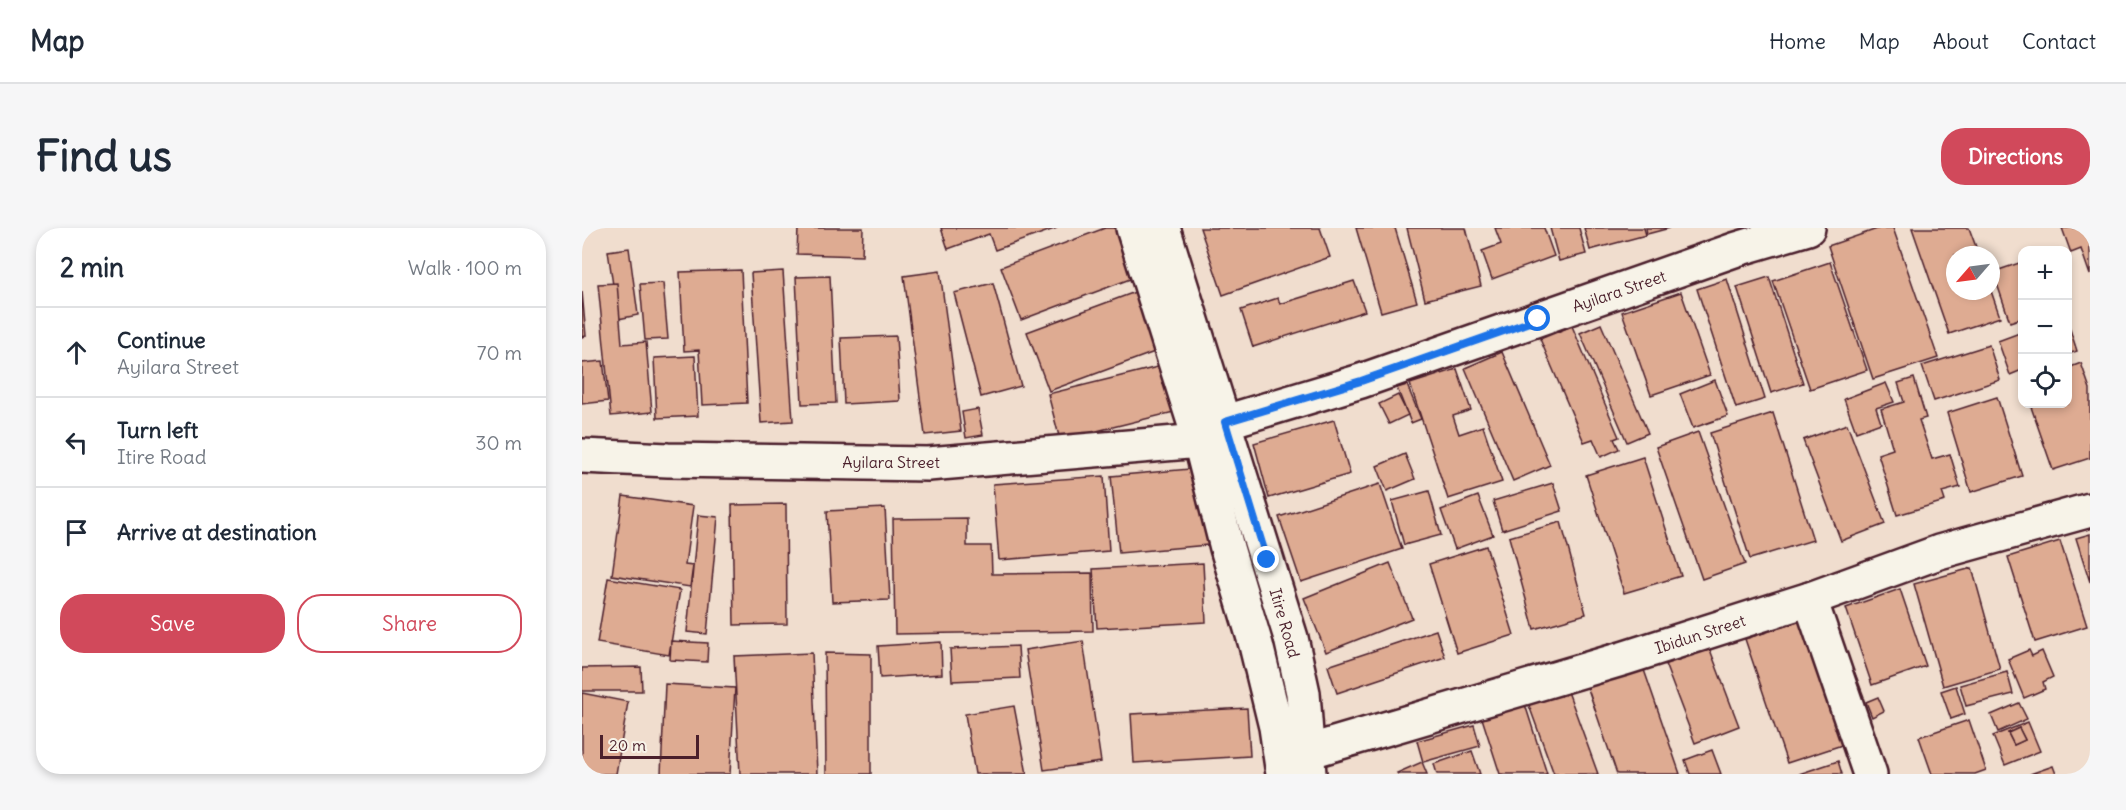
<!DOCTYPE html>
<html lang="en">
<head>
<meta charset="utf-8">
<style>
	:root { --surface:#fff; --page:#f6f6f7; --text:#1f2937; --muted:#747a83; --line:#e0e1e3; --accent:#d1495b }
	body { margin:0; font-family:Delius,sans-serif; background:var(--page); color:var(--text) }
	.controls { position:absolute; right:18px; top:18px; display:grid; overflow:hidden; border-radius:12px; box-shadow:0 3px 9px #0003 }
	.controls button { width:54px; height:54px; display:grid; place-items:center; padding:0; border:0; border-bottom:2px solid var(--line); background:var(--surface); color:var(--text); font:30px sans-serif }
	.compass { position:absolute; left:1364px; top:18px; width:54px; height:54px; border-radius:50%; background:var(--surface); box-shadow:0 3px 9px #0003; rotate:242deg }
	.scale { position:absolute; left:18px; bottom:15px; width:99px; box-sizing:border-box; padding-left:6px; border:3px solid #4a1f2b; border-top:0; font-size:16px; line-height:21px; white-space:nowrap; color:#4a1f2b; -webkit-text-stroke:4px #f7f3e8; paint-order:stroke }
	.stop { position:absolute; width:18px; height:18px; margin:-14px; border:4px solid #1a73e8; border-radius:50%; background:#fff }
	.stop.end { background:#1a73e8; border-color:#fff; box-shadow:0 2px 6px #0008 }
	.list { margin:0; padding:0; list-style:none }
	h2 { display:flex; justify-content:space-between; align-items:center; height:78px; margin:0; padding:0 24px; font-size:26px }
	h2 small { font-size:20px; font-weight:400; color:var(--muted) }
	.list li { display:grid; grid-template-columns:39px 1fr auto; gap:18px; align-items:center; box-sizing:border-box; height:90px; padding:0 24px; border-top:2px solid var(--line) }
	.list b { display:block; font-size:22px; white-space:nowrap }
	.list p { margin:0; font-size:20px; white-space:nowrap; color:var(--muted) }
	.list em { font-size:20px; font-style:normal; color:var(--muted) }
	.actions { display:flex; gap:12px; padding:18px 24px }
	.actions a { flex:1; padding:14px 0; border:2px solid var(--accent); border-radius:24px; text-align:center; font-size:21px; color:var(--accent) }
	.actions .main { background:var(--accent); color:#fff }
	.icon { flex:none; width:33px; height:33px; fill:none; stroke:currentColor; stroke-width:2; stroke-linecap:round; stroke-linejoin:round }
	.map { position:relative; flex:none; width:1508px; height:546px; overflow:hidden; border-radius:24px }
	header { display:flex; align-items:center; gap:36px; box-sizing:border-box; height:84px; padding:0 30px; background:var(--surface); border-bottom:2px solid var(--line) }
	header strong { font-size:28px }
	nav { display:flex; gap:33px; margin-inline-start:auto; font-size:21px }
	.intro { display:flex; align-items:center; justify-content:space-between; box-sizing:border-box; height:144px; padding:0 36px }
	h1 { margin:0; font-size:42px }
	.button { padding:15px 27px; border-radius:24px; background:var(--accent); color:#fff; font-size:21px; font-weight:700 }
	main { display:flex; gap:36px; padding:0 36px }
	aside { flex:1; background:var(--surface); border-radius:24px; box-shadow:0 3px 9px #0003 }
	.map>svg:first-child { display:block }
</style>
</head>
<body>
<header>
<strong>Map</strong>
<nav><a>Home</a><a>Map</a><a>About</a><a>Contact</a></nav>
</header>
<div class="intro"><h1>Find us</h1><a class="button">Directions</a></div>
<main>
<aside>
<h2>2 min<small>Walk · 100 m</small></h2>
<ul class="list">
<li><svg class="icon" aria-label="ahead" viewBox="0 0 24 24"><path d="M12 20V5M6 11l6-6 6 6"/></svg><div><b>Continue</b><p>Ayilara Street</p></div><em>70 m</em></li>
<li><svg class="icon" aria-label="left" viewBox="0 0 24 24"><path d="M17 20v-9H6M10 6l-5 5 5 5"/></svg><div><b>Turn left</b><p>Itire Road</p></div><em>30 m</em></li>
<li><svg class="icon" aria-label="arrive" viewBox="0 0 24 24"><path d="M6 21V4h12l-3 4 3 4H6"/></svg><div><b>Arrive at destination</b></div></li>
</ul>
<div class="actions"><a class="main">Save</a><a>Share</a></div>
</aside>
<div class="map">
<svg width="1508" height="546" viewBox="0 0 1508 546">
	<rect width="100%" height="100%" fill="#f0ddce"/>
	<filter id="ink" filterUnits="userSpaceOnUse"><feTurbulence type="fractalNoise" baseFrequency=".0167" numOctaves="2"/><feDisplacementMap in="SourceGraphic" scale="12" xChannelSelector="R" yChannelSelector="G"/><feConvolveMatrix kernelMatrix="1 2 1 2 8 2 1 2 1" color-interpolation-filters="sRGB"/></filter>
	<g filter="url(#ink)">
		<!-- building -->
		<g fill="#deab92" stroke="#4a1f2b" stroke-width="1.5" fill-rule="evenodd">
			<path d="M216,0H281L280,28L215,26Z"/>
			<path d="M359,0H475L413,22L407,6L366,21Z"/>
			<path d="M523,0H539L556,48L439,92L419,39Z"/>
			<path d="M618,0H738L748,29L641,67Z"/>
			<path d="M774,0H813L835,74L799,84Z"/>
			<path d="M825,0H884L899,58L843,72Z"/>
			<path d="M913,0H962L972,28L910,51L900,23L919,16Z"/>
			<path d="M968,0H997L1004,26L977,33Z"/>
			<path d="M1002,0H1062L1064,7L1008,22Z"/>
			<path d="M1064,0H1088L1065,6Z"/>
			<path d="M1298,0H1311L1356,130L1291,151L1246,18Z"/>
			<path d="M1330,0H1387L1397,27H1373V63H1409L1418,89L1367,106Z"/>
			<path d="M1480,0H1508V47L1499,21L1489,25Z"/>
			<path d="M47,20L56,87L36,91L26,23Z"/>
			<path d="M1248,34L1285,142L1228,161L1191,53Z"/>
			<path d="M1440,34V90L1428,94L1411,44Z"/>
			<path d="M159,42L165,175L120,177L117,122L102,123L98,44Z"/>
			<path d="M201,43L211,193L179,195L169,45Z"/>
			<path d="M358,43L379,203L343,207L322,48Z"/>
			<path d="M248,48L254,175L220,176L214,49Z"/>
			<path d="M1187,49L1221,155L1189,165L1155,59Z"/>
			<path d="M1145,51L1183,171L1154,180L1115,61Z"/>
			<path d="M772,53L783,83L671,119L659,82L696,70L698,76Z"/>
			<path d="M35,55L40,116L64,114L70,184L29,188L16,56Z"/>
			<path d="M81,55L86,111L63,112L58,56Z"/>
			<path d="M411,55L439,158L399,169L372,65Z"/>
			<path d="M564,60L586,119L467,163L445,104Z"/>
			<path d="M0,63L4,108L0,109Z"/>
			<path d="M1099,64L1128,147L1069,167L1040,84Z"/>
			<path d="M1486,95L1495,123L1486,126Z"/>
			<path d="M1019,96L1066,205L1045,214L998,105Z"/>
			<path d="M990,98L1037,209L1032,211L1037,221L1019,229L1011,211L1002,214L958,111Z"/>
			<path d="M1440,104V142L1428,147L1416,113Z"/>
			<path d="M314,108L318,173L262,176L259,110Z"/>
			<path d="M1407,117L1418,152L1352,173L1340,138Z"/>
			<path d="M920,124L968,237L931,253L883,140Z"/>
			<path d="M113,128L116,188L75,190L72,130Z"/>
			<path d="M21,133L26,173L0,176V135Z"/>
			<path d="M1499,135L1508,161V230L1471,242L1448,176H1486V140Z"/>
			<path d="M588,136L600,182L478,212L466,166Z"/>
			<path d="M875,141L889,182L871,188L877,206L901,198L920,254L866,271L828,156Z"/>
			<path d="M1332,150L1344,190L1337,192L1350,231L1368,226L1378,259L1360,264L1363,273L1315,287L1296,226L1311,221L1299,181L1322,174L1316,155Z"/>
			<path d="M1133,152L1146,188L1111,200L1098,166Z"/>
			<path d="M1304,155L1312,174L1294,180L1299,195L1274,204L1262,171Z"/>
			<path d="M825,157L839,191L829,195L815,160Z"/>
			<path d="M816,167L826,187L807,196L797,176Z"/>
			<path d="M1415,169L1440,248L1389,264L1365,185Z"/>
			<path d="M396,181L401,207L384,210L380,184Z"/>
			<path d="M1191,185L1231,312L1168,331L1128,205Z"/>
			<path d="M752,192L768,246L687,270L672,215Z"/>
			<path d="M1265,196L1303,296L1259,313L1221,212Z"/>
			<path d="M1116,204L1163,336L1120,351L1074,219Z"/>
			<path d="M823,226L833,251L805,263L795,238Z"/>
			<path d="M1061,229L1099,348L1042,365L1004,247Z"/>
			<path d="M619,240L626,317L537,325L529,248Z"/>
			<path d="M522,248L527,323L417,332L411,256Z"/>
			<path d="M971,255L980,283L920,302L911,273Z"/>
			<path d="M798,256L820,321L719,354L697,289Z"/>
			<path d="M847,263L859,307L822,317L810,273Z"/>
			<path d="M41,268L111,278L103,337L111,338L108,359L30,347Z"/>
			<path d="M896,268L911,307L873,321L859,282Z"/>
			<path d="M204,276L205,396L152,397L150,277Z"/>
			<path d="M303,280L308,372L250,374L245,283Z"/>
			<path d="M116,287L136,289L125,406L105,404Z"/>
			<path d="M385,290V318H409L410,346L510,345L511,403L313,406L311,291Z"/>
			<path d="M979,294L1004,386L952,401L927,309Z"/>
			<path d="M1508,306V354L1494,310Z"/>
			<path d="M1478,313L1505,398L1453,414L1426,329Z"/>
			<path d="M904,318L932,407L875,425L847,336Z"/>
			<path d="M621,335L624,394L515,400L511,341Z"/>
			<path d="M808,335L830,390L744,424L722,370Z"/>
			<path d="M1390,340L1418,441L1361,458L1332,356Z"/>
			<path d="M26,350L98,362L87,427L15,415Z"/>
			<path d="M1318,361L1344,438L1290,457L1264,380Z"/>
			<path d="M1219,393L1260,517L1205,535L1163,411Z"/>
			<path d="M854,402L863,429L755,465L746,438Z"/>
			<path d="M89,413L126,415L125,434L88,432Z"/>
			<path d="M501,413L519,534L462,542L443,422Z"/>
			<path d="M359,414L360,446L298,450L296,418Z"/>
			<path d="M436,418L438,450L370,453L368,421Z"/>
			<path d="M1127,419L1157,498L1113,515L1083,436Z"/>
			<path d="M1447,422L1450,428L1460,423L1471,449L1461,454L1463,461L1442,470L1426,431Z"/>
			<path d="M230,425L235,546H158L152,428Z"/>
			<path d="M243,425L289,426V546H244Z"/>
			<path d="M59,439L60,463H0V440Z"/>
			<path d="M1061,439L1098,546H1035L1005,458Z"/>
			<path d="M1425,444L1431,466L1384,478L1378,457Z"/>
			<path d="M1273,445L1282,469L1269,475L1260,450Z"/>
			<path d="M83,456L153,460L148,546H79Z"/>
			<path d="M984,458L1016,546H972L945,472Z"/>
			<path d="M1374,458L1383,486L1369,491L1359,463Z"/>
			<path d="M0,465L46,474L34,546H0Z"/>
			<path d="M1296,469L1302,483L1290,489L1284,474Z"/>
			<path d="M941,470L965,546H918L898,484Z"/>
			<path d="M1437,475L1445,491L1416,504L1409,487Z"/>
			<path d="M432,478L445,546H393L383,486Z"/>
			<path d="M665,480L668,528L552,535L549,486Z"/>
			<path d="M1387,492L1404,542L1393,546H1350L1337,509Z"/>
			<path d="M1446,494L1458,523L1423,537L1411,508ZM1437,500L1443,512L1432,517L1426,505Z"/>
			<path d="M892,497L898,518L841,534L835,513Z"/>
			<path d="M1437,500L1443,512L1432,517L1426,505Z"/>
			<path d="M1130,522L1139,546H1108L1103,532Z"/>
			<path d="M890,523L898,546H855L852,536Z"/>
			<path d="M1256,533L1260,546H1217Z"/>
			<path d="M840,534L845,546H816L815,545Z"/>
			<path d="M1471,538L1474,546H1448Z"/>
		</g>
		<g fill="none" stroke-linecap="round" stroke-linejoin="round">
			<!-- minor casing -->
			<g stroke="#4a1f2b" stroke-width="38">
				<g id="minor">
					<path d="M643,194L779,153L1155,21L1226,0"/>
					<path d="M0,228L86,232L346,236L618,213"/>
					<path d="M1228,371L1288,546"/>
					<path d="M725,524L1043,430L1228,371L1357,324L1508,282"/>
				</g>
			</g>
			<!-- major casing -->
			<g stroke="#4a1f2b" stroke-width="38">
				<g id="major">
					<path d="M551,0L618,213L645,320L674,417L694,499L701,546"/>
					<path d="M581,0L709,410L721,465L727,546"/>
				</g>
			</g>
			<!-- minor -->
			<use href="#minor" stroke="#f7f3e8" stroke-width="33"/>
			<!-- major -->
			<use href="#major" stroke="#f7f3e8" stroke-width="33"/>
		</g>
	</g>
	<g fill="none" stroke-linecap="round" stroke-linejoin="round" filter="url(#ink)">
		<!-- route -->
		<path stroke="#1a73e8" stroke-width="8" d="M685,332L643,194L779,153L956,91"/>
	</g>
	<g text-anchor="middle" stroke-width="5" stroke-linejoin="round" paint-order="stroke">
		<!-- street labels -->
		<g font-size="16" fill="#4a1f2b" stroke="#f7f3e8">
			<text transform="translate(1037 63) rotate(-19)" y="6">Ayilara Street</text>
			<text x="309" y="240">Ayilara Street</text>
			<text transform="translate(703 395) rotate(74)" y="6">Itire Road</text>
			<text transform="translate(1118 406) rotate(-18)" y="6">Ibidun Street</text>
		</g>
	</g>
</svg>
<div class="controls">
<button>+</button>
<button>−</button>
<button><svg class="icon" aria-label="locate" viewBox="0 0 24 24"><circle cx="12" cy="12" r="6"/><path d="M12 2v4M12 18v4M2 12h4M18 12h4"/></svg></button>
</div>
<svg class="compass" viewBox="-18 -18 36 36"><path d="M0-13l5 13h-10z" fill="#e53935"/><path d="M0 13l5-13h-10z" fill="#747a83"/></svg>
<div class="scale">20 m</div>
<div class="stop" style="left:956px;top:91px"></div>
<div class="stop end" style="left:685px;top:332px"></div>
</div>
</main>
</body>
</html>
